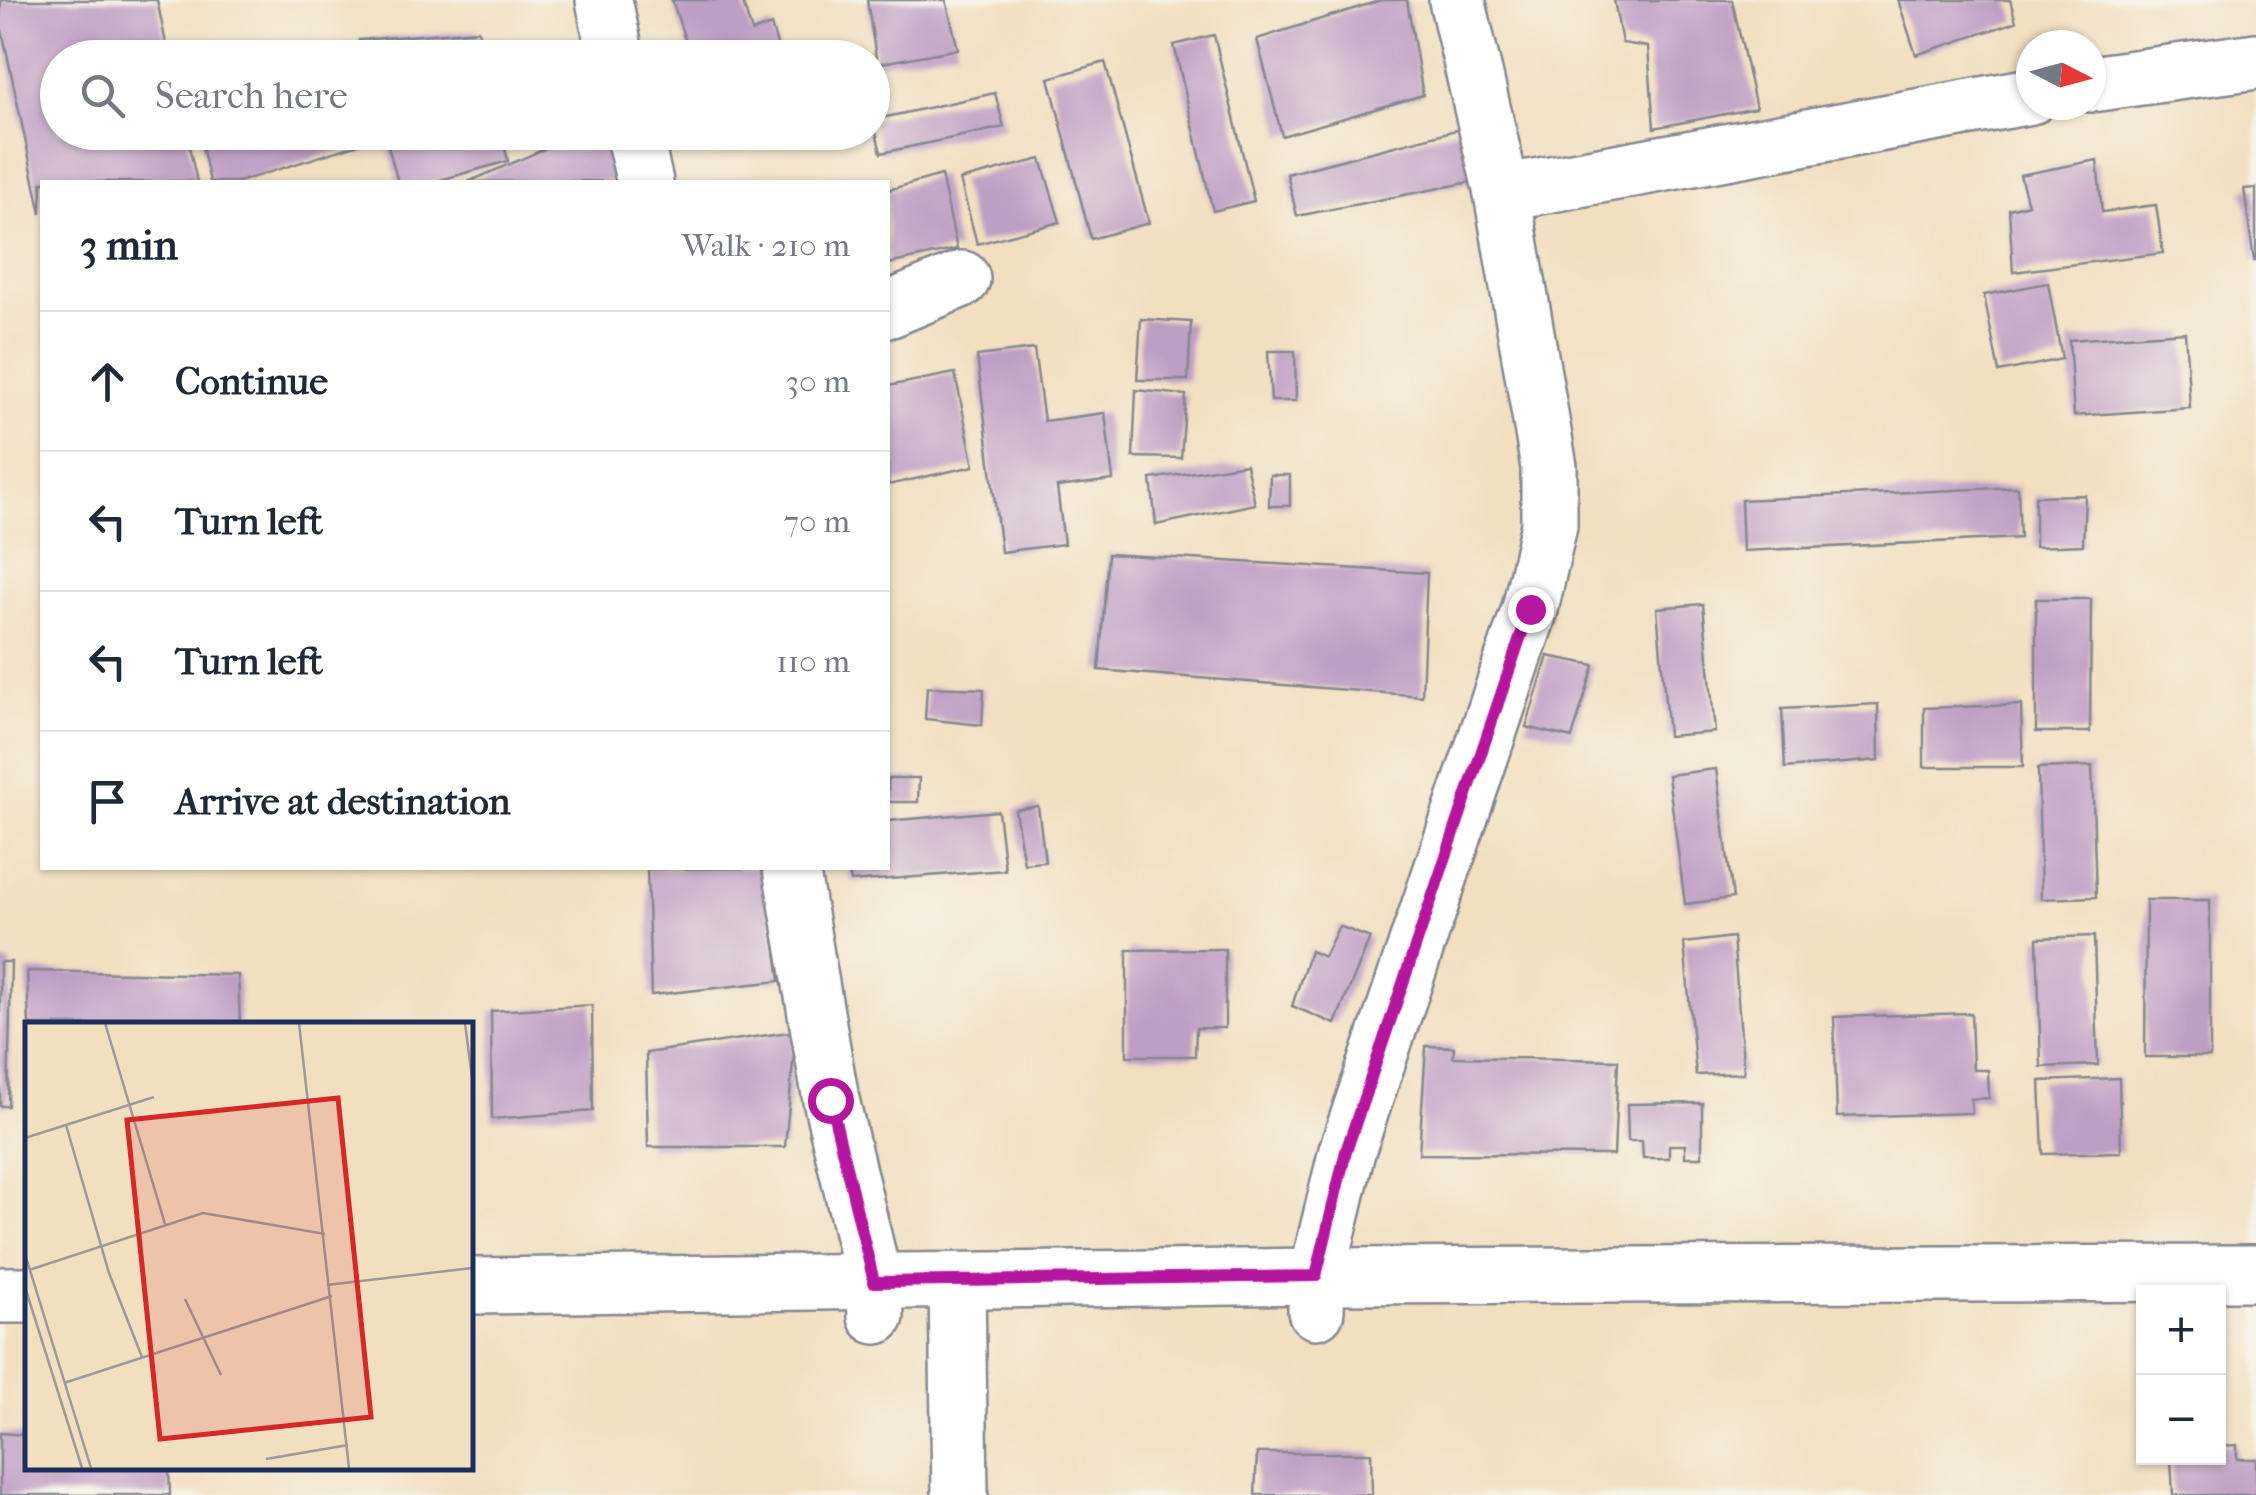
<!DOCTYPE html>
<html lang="en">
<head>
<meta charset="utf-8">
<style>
	:root { --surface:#fff; --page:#f2f2f3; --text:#1f2937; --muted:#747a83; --line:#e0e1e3 }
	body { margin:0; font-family:"IM FELL French Canon",serif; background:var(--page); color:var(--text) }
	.controls { position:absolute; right:30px; bottom:30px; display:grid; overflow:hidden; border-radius:0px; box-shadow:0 2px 8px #0004 }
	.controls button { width:90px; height:90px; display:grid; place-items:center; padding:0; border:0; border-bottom:2px solid var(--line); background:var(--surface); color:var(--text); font:50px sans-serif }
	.compass { position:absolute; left:2016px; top:30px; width:90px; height:90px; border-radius:50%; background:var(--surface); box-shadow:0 2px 8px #0004; rotate:96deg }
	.stop { position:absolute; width:30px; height:30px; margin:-22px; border:8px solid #b5179e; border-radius:50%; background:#fff }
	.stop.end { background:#b5179e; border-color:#fff; box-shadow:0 2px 10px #0008 }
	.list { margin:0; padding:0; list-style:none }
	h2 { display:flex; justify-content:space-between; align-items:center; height:130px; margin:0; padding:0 40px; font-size:42px }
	h2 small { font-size:32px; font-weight:400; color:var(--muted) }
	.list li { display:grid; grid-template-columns:65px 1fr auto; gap:30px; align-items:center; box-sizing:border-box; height:140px; padding:0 40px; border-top:2px solid var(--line) }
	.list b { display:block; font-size:38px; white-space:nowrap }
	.list em { font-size:32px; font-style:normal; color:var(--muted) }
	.icon { flex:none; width:55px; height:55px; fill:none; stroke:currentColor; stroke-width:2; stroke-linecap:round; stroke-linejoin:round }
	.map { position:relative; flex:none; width:2256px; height:1495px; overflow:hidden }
	.search { position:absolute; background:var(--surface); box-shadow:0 2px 8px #0004; left:40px; top:40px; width:850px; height:110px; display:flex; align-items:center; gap:25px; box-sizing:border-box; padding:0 35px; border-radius:55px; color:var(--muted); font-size:38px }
	.panel { position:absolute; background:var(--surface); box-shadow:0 2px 8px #0004; left:40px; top:180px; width:850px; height:690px; border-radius:0px }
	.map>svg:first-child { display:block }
</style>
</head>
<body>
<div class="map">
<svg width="2256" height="1495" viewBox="0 0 2256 1495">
	<rect width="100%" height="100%" fill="#f7f3e8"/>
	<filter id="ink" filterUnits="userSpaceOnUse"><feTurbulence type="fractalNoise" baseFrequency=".01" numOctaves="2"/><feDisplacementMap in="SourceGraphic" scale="20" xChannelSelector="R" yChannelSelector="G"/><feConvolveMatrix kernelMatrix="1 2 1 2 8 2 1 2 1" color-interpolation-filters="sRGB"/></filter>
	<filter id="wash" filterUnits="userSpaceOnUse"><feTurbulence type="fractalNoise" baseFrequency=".0048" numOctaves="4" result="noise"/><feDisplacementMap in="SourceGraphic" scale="40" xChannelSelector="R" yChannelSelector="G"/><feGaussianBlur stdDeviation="2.25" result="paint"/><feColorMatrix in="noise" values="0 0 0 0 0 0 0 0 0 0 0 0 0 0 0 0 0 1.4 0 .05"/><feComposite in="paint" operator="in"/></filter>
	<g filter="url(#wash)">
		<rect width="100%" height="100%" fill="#f1dfc0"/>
		<g id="blocks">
			<!-- building -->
			<g fill="#bd9ec4">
				<path d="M1,0H157L169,58H58V132H186L197,182H42L41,214L0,21Z"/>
				<path d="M672,0H742L752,32L771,25L781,58H691Z"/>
				<path d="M867,0H946L958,49L877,64Z"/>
				<path d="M1382,0H1407L1423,95L1282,136L1257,39Z"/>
				<path d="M1614,0H1732L1756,108L1654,128L1648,47L1622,43Z"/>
				<path d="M1898,0H2010L2016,22L1916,55Z"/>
				<path d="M478,30L484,58H364L359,40Z"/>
				<path d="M1214,35L1254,201L1213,211L1174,45Z"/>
				<path d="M1105,62L1149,223L1091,239L1049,78Z"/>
				<path d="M995,93L1004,127L881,153L873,120Z"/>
				<path d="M1475,125L1486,179L1297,216L1287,174Z"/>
				<path d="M199,132H367L369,141L238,182H210Z"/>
				<path d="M384,132H501L508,161L433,182H398Z"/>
				<path d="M584,132H603L618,181L468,182Z"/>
				<path d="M1041,159L1060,222L977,244L960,180Z"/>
				<path d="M2097,160L2102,212L2156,205L2163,253L2013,272L2009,209L2028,204L2020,175Z"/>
				<path d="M941,175L957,249L888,264V190Z"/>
				<path d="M2256,188V261H2254L2244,189Z"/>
				<path d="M2048,283L2062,359L1999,372L1984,295Z"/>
				<path d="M1141,319L1191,322L1188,380H1137Z"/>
				<path d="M2185,332L2190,408L2074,416L2069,340Z"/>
				<path d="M1034,349L1044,421L1105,413L1113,480L1057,487L1064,544L1001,552L977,356Z"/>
				<path d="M1268,351H1295L1296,401H1271Z"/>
				<path d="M955,373L974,466L888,485V386Z"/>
				<path d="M1136,390L1186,395L1181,458L1133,457Z"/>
				<path d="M1246,464L1255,504L1156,525L1151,479Z"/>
				<path d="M1270,475H1290V506H1269Z"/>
				<path d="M2018,487L2020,538L1743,551L1741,500Z"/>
				<path d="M2085,495L2083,545L2035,547V496Z"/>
				<path d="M1108,554L1427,573L1422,696L1099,670Z"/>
				<path d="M2036,599H2091L2090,732H2036Z"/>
				<path d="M1703,604L1715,732L1668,736L1657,608Z"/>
				<path d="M1548,656L1594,665L1572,738L1526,727Z"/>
				<path d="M927,687L984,689L982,725L925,719Z"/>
				<path d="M1878,704L1879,760L1785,768L1782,709Z"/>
				<path d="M2021,705L2023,767H1924V708Z"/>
				<path d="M2092,766L2096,897L2041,899L2038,768Z"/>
				<path d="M1716,769L1733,898L1685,904L1668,775Z"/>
				<path d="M888,778H919L918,802H888Z"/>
				<path d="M1038,806L1045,862L1024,864L1015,810Z"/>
				<path d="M998,811L1005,870L851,882L848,868H888V821Z"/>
				<path d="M765,868L780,981L651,995L647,869Z"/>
				<path d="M2146,900H2210V1057H2145Z"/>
				<path d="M1339,926L1370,938L1335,1024L1292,1006L1310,951L1324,957Z"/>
				<path d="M2094,936L2098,1065L2041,1067L2037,938Z"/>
				<path d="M1733,937L1744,1073L1696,1075L1684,943Z"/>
				<path d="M1225,949V1028H1196L1195,1056H1127V950Z"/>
				<path d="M0,962H11L8,1106H0Z"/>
				<path d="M27,971L238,975L240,1025H29Z"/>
				<path d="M592,1005L593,1111L492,1119L491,1011Z"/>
				<path d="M1971,1013L1973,1070H1988L1989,1098L1971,1099L1972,1113L1837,1117L1834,1017Z"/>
				<path d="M796,1031L785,1147H648L646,1053Z"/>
				<path d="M1426,1046L1454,1047L1453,1057L1618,1060L1614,1155L1419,1154Z"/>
				<path d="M2119,1078L2121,1152L2043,1154L2040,1081Z"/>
				<path d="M1702,1103V1157H1685V1145H1669V1158H1643L1642,1141H1628L1627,1104Z"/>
				<path d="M0,1433L28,1435V1468H169L170,1495H0Z"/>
				<path d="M2237,1445V1459H2256V1495H2173L2171,1458H2218V1446Z"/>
				<path d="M1257,1453H1371L1372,1495H1255Z"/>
			</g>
		</g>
	</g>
	<g filter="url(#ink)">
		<use href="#blocks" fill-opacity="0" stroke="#86878f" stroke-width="2.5"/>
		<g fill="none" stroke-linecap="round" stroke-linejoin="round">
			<!-- minor casing -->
			<g stroke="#86878f" stroke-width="60">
				<g id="minor">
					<path d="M604,0L616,58"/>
					<path d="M2091,84L2256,61"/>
					<path d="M633,132L645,182"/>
					<path d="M1502,193L2031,96"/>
					<path d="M888,310L962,279"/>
					<path d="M791,868L831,1100L874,1282L876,1316"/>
					<path d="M957,1283L960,1495"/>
					<path d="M470,1286L1317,1276L2256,1273"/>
					<path d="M0,1295H28"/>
					<path d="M1316,1311L1317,1276L1347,1151L1530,609L1549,525V467L1502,193L1457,0"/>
				</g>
			</g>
			<!-- minor -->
			<use href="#minor" stroke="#fff" stroke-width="55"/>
		</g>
	</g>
	<g fill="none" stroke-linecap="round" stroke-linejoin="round" filter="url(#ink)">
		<!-- route -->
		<path stroke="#b5179e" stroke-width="12" d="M830,1100L874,1282L1316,1276L1346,1151L1530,609"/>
	</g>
	<!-- overview -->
	<g transform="translate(25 1022)">
		<rect width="448" height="448" fill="#f1dfc0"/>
		<path fill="none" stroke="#9b9999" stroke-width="2.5" d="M80,1L140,202M274,1L324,446M440,1L447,56M41,103L84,251L117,335M0,116L129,75M0,232L66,446M4,248L178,191L300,212M302,263L447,246M0,265L57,446M160,277L196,353M39,361L307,274M241,437L323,423"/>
		<path fill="#d62828" fill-opacity="0.15" stroke="#d62828" stroke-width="5" d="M313,76L346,395L135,417L102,98Z"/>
		<rect width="448" height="448" fill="none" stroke="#1b2f5e" stroke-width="5"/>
	</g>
</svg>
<div class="controls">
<button>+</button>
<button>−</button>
</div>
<svg class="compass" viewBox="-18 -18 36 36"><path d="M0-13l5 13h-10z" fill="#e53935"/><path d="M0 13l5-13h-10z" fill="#747a83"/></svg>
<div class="stop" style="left:830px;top:1100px"></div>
<div class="stop end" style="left:1530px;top:609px"></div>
<div class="search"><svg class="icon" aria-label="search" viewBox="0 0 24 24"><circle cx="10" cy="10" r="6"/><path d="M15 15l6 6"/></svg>Search here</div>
<section class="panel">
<h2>3 min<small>Walk · 210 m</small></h2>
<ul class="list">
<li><svg class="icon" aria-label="ahead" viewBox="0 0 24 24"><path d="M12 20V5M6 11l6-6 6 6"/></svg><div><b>Continue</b></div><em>30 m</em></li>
<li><svg class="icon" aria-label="left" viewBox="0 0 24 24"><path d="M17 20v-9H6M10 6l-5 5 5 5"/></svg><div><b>Turn left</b></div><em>70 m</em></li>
<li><svg class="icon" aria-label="left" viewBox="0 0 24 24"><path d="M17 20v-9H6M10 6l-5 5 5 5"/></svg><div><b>Turn left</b></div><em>110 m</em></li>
<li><svg class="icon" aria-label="arrive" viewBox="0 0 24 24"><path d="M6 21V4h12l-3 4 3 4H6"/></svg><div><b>Arrive at destination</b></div></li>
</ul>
</section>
</div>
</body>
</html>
